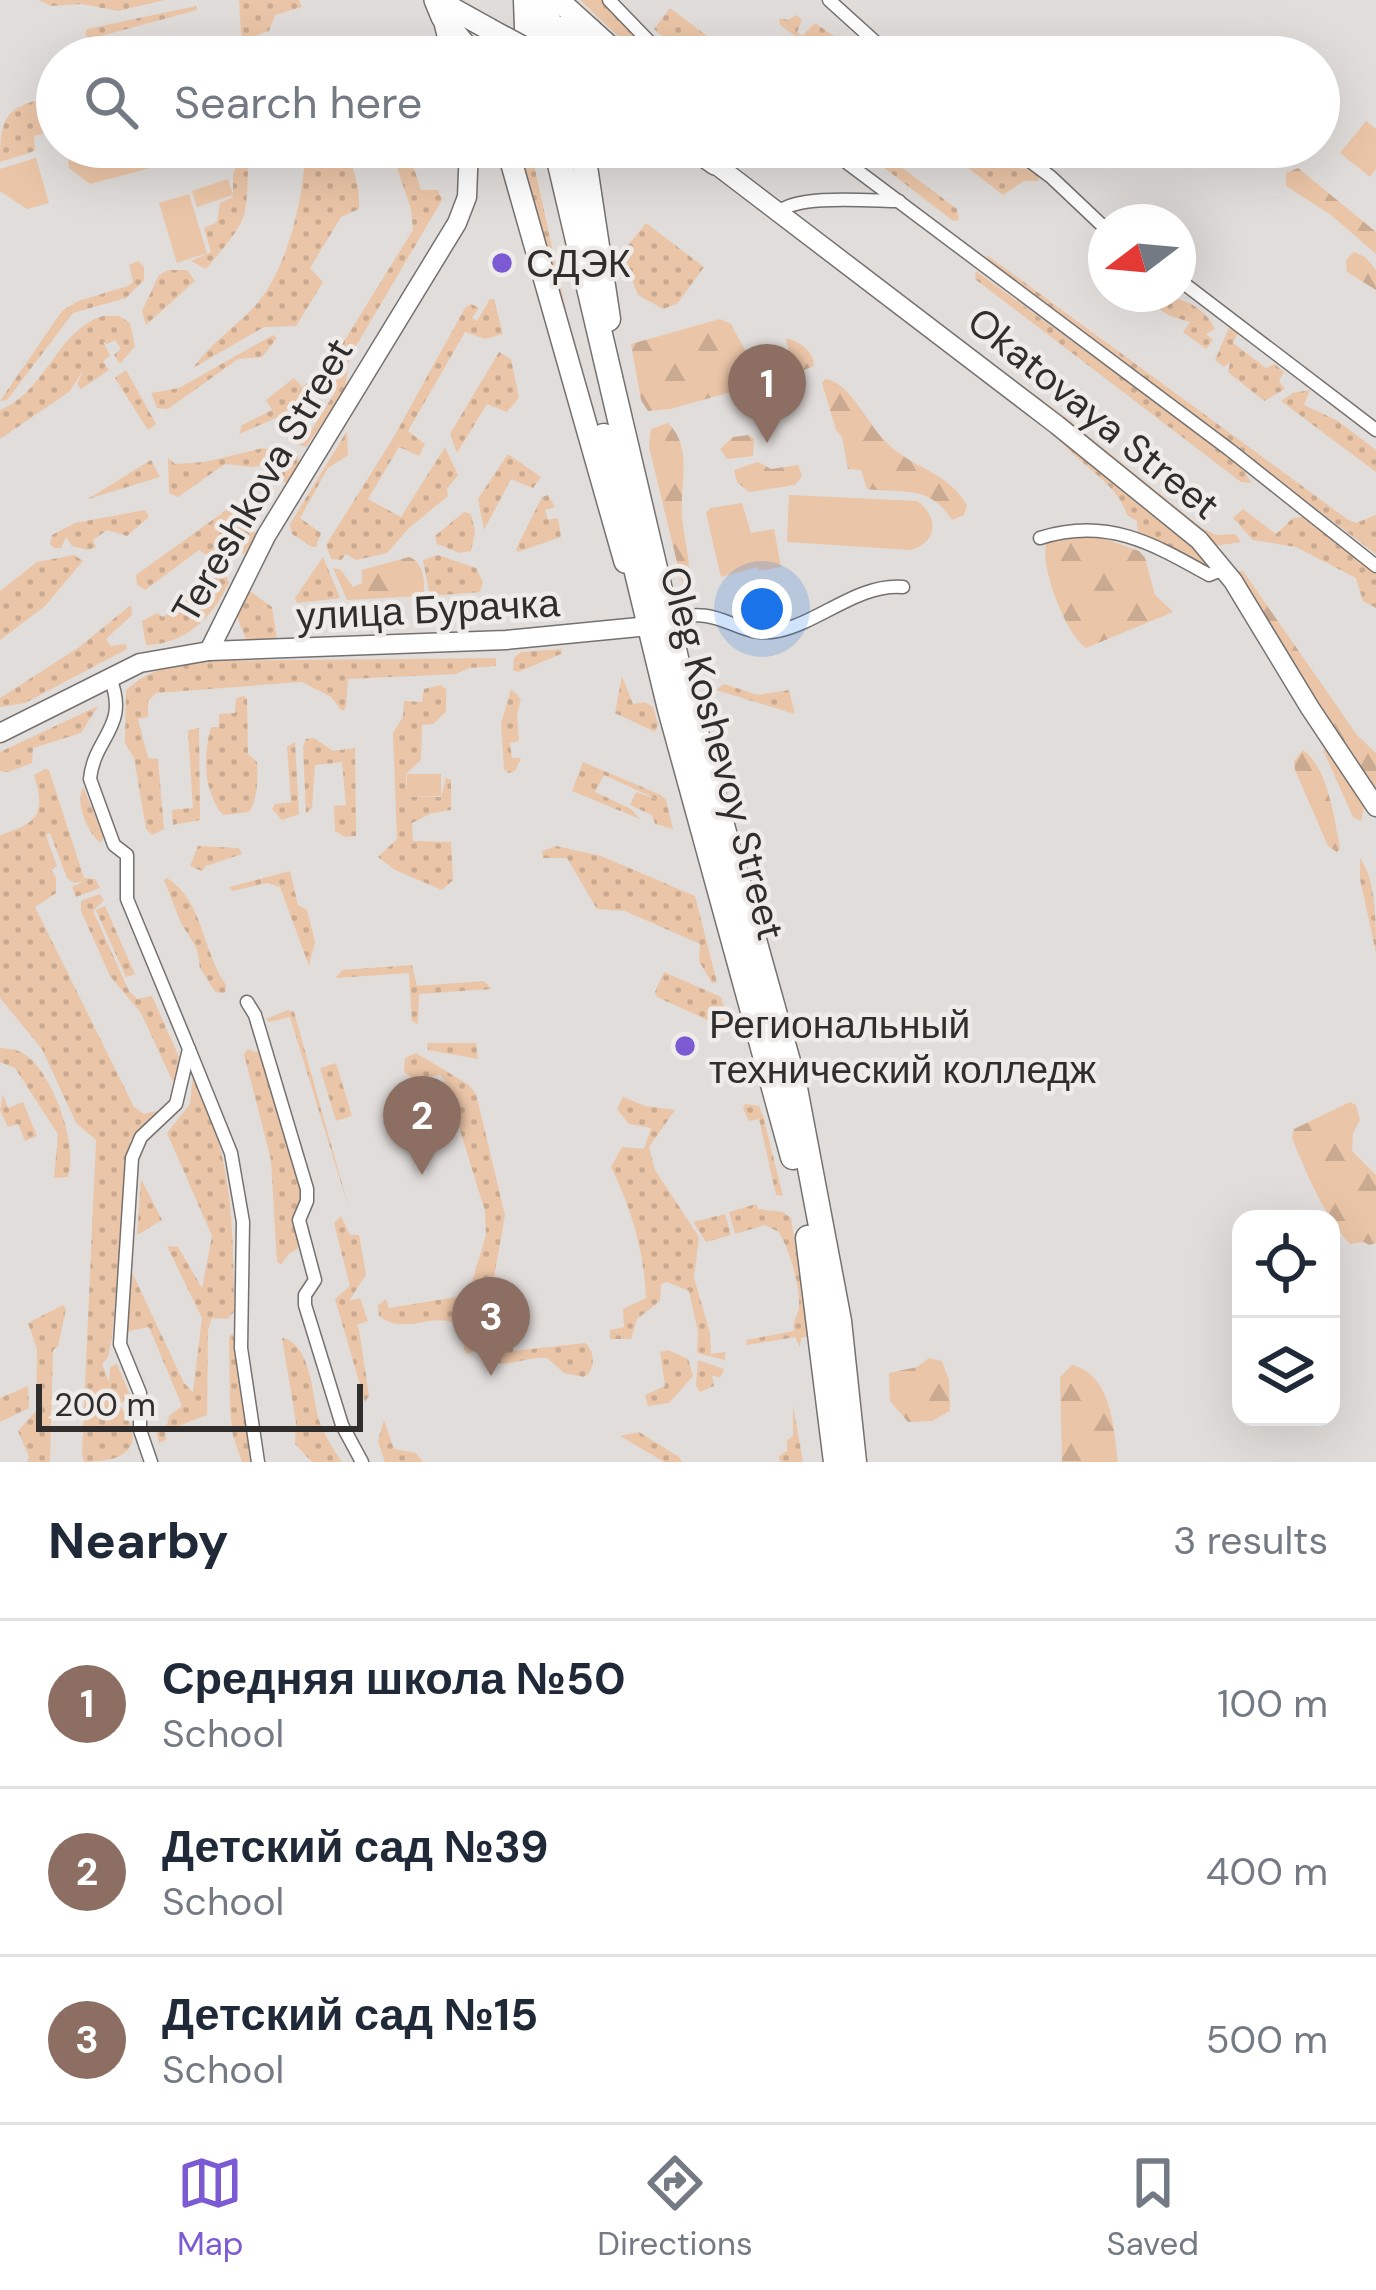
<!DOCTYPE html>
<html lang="en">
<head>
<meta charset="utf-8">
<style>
	:root { --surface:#fff; --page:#f2f2f3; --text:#1f2937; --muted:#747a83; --line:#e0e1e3; --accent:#7b5ad4 }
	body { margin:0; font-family:"DM Sans",sans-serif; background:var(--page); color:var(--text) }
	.controls { position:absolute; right:36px; bottom:36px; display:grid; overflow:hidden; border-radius:24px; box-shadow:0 12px 48px #0002 }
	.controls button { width:108px; height:108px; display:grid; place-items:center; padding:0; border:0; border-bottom:3px solid var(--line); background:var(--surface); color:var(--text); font:60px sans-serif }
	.compass { position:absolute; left:1088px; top:204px; width:108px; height:108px; border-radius:50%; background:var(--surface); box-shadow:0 12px 48px #0002; rotate:254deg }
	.scale { position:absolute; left:36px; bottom:30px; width:327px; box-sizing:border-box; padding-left:12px; border:6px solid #302e2d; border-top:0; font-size:33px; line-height:42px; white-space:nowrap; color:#302e2d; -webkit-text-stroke:9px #eeebe8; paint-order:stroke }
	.you { position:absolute; left:762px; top:609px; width:42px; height:42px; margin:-30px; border:9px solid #fff; border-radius:50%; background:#1a73e8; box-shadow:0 0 0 18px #1a73e833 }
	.badge { display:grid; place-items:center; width:78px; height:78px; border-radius:50%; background:var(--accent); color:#fff; font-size:39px; font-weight:700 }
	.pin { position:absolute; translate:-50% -99px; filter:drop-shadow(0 3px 6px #0008) }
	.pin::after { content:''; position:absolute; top:63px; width:42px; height:36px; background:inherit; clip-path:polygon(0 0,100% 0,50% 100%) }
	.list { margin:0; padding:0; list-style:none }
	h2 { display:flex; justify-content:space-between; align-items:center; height:156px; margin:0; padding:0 48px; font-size:51px }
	h2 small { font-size:39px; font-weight:400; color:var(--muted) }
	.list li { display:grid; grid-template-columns:78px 1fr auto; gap:36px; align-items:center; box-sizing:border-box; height:168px; padding:0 48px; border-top:3px solid var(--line) }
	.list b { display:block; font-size:45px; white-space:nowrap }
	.list p { margin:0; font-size:39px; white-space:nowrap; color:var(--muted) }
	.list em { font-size:39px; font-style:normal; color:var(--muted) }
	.icon { flex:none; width:66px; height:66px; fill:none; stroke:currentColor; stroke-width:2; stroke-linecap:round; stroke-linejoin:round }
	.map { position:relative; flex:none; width:1376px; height:1462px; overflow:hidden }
	.search { position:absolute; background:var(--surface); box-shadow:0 12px 48px #0002; left:36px; right:36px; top:36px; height:132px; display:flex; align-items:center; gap:30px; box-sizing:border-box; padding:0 42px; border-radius:66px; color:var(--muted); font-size:45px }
	.sheet { height:660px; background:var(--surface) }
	nav { display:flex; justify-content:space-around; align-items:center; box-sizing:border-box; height:168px; border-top:3px solid var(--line); background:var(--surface); font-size:33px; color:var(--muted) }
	nav a { display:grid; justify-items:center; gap:6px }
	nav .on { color:var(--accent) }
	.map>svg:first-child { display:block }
</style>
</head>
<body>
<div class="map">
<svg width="1376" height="1462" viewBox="0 0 1376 1462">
	<defs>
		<pattern id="green-dots" width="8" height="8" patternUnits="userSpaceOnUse" patternTransform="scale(3)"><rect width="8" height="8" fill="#ebc5a7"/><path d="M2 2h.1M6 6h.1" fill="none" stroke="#caaa90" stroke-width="1.8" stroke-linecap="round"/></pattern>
		<pattern id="forest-firs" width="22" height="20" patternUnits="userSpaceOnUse" patternTransform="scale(3)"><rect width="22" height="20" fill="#ebc5a7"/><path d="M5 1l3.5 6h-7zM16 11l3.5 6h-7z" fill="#caaa90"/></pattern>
	</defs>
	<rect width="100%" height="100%" fill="#e1ddda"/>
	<!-- green -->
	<g fill="url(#green-dots)">
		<path d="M39,0H165L118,11L82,4L51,6Z"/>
		<path d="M239,0H299L302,7L275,15L269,31L257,35L262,53L257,56L248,51L241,33Z"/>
		<path d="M580,0H603L656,57H640Z"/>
		<path d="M196,6L197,10L90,39L85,35L87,29Z"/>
		<path d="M670,8L724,49L717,57H685L654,29Z"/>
		<path d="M796,15L802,20L797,32L802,36L815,23L843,42L854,36L881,57H824L780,25L779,18L788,20Z"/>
		<path d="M57,95V130L34,136L35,151L0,162C0,110 9,107 57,95Z"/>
		<path d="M245,147H249C247,168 249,195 244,215C240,231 216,256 206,269L191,261L211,252L204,228L217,222L220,203L233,197V174Z"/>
		<path d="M305,147H320L319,162H330L336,147H342C354,166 360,186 359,209L341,217L310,268L323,282L296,326L264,327L193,368C207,347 234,328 253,308C287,273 305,195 305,147Z"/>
		<path d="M390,147H407L421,190H438L442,200L349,358L345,391L306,447L291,442H304L334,394L322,382L290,412L239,434L242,425L272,410L266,400L294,378L302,387L328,367L413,230L411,209Z"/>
		<path d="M510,147H530L576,356Z"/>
		<path d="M941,147H1000L1011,156L1009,165C1018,171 1027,166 1038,174L1039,181H1024L1003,195Z"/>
		<path d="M877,149L957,209L959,220L953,221L869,156L870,150Z"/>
		<path d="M646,223L704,267L677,304L663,309L638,295L622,253Z"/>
		<path d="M987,255L1347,519L1356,523L1376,515V554L988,261Z"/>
		<path d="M138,261L144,267V280L126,298L73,313L7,400L0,401L62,311L78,301L128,286L133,282L129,265Z"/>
		<path d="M168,270H187L195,281L146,325L142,311L159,275Z"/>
		<path d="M976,271L1227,455L1244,470L1251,483L1241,482L975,279Z"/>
		<path d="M1136,294C1167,294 1200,298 1215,329L1206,334L1213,340L1206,349L1183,332L1190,322L1170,316Z"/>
		<path d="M490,299H494L503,334L485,339L465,332L408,431L425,444L419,456L399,447L368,499L401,517L445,447L458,475L447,489L448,496L409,528L387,553L356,560L346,554L341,560L331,559L326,545L392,440L465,308L471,304L479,308L472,318L477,321Z"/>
		<path d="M103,316H119L130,323L135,346L120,364L114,355L121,349L115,340L107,344L103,341L110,356L103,361L109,370L81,389L77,384L83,371L69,392L0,439V410C46,392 56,331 103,316Z"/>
		<path d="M915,328L971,364L1202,552L1210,567L1138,534L1137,521L1127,515C1116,480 1077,465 1056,435Z"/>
		<path d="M1229,328L1238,333L1233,343L1266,368L1274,364L1284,372L1279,381L1285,389L1264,401L1228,372L1230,362L1224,367L1215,360Z"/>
		<path d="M273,335L277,338L262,357L238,359L168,409L157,408L151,393L179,388Z"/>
		<path d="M499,352L511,359L519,398L507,412L487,404L457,453L450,434Z"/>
		<path d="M126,370L156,424L148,430L115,378Z"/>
		<path d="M1310,390L1304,405L1338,421L1376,450V472L1281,401L1293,393Z"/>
		<path d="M347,431L348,455L328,468L300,518L321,533L316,547H312L292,534L290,524Z"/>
		<path d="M263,448L298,456L300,464L288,484L279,479L289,461L252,467L225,464L178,497L169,493L168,458L175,464L205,462Z"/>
		<path d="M508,454L541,477L533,488L511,479L484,530L478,499Z"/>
		<path d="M151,460L160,477L88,499Z"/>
		<path d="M548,495L555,507L545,510L548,520L558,518L561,537L518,552L516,549L542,497Z"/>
		<path d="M236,503L243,509V523L259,535L244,554L226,550L209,557L199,550L145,590L137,585L136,575Z"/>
		<path d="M1243,509L1276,534L1293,518L1302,517L1376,574V608L1363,601L1356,578L1296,547L1253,540L1233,518Z"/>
		<path d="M145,510L149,517L127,536L107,530L93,540L96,547L88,550L72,546L66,537L61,548H54L50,544L52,535L75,523Z"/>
		<path d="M464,512L471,514L475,532L471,551L460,553L437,544L435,536Z"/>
		<path d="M74,555L83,561L45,606L0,640V591L37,562Z"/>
		<path d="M438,555L476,568L483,582L480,592L430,596L423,560Z"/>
		<path d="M323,557L340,598L297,603L295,598Z"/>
		<path d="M219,575L226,576L229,583C212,617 187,644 146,645L142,621L157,613L163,617Z"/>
		<path d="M248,590L272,607L277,640H246L236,614Z"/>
		<path d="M131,605L132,615L106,639L111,646L126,644L127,649L25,703L0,707V698L78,648Z"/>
		<path d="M562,649L561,654L518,672L513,670L514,658L521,652Z"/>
		<path d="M496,658V666L469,668L456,674L348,679L346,708L342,711L331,697L302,682L156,693L148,701V717L138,719L148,758L158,759L164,829L152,835L146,829L134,758L125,743L126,691C146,668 182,664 211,661Z"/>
		<path d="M622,676L633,704L645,702L653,707L658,724L655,732L615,713Z"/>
		<path d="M724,684L758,695L789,690L795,714L716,690Z"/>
		<path d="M441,685L446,689V712L433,724L422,725L421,760L406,774L407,797H441L446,778L451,780V810L432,813L412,823L413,841L451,842L453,880L442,890L395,870L378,857L397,839L393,733L403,717L404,701L422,702L424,689Z"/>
		<path d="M511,689L521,699L517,714L519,741L510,743L512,758H521L515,771L508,773L504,769L501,724Z"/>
		<path d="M244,696L247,699L248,754L257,762C258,777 258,799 249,812L223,815C203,791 203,756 211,727H219V714L235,713L236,698Z"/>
		<path d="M98,706L81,733L33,748L32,763L8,772L0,771V752Z"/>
		<path d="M199,728L200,820L173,825L172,810L193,808L188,730Z"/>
		<path d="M314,738L333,751L355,748L356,836L345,837L335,831L334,806L346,805L342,762L315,765L312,808L306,813L303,747L306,739Z"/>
		<path d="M295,742L299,814L282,820L272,809L275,804L291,802L287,747Z"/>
		<path d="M583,762L661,795L666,800L673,829L655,824L652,815L630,805L636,792L659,800L604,775L595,792L631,809L640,819L572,791Z"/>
		<path d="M45,769L49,770L84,878L95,879L100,888L76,897L72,887L85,881L74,883L67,878L50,833L46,835L57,866L51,869L56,878V893L35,907L134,1107L144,1114L163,1110L130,1140L112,1337L108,1357L102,1364L109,1382L110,1367L117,1364L131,1398L119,1404C148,1446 128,1462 84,1462L82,1453L96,1140L76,1123L42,1049L0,998V835C38,823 46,814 34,775Z"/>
		<path d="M83,787L104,837L100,843C87,831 75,804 83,787Z"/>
		<path d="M198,846L239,848L242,854L206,866L202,871L190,866Z"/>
		<path d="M556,846L601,856L695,896L717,982L712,983L699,961L700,944L625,911L597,909L567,858H543L542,851Z"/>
		<path d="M1360,859C1376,877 1376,926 1376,953L1360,879Z"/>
		<path d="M290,871L298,905L307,910L315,942L309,966L280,887L267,883L233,891L229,887Z"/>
		<path d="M167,878C204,902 202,951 226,985L225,993L215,992L200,968L197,949L181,923L164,880Z"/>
		<path d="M99,894L104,900L93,911L129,991L137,999L152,996L179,1057L176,1082L172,1080L141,1013L110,976L81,911V901Z"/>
		<path d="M105,906L135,974L126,977L96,910Z"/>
		<path d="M412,965L417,986L484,981L492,989L419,994L418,1024L412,1021L409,973L336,978L342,970Z"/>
		<path d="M664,972L721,997L730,1026L725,1028L657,997L655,992Z"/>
		<path d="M288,1010L294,1012L350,1212L290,1017L269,1022L266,1019Z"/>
		<path d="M427,1043H476L478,1059L428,1050Z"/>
		<path d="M0,1048C10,1049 19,1049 27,1056C53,1075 79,1147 68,1177L54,1178L58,1134L15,1068L0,1062Z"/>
		<path d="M248,1049L262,1054L303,1188L301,1246L289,1254L281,1264L277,1262L271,1160L244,1054Z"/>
		<path d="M416,1053L469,1085L476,1094L505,1215L487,1317L502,1323L514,1351L585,1343C595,1351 596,1370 584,1377L564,1373L547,1358C521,1356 495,1376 478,1350L466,1354L462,1340L473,1335C439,1301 411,1340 379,1316L378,1305L386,1299L389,1308L468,1295L486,1235L485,1211L444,1079L440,1075L413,1079L404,1072L405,1058Z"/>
		<path d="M336,1063L352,1116L336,1121L320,1068Z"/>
		<path d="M193,1076C234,1159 233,1223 234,1312L227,1319L212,1318L208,1330L207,1415L165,1431L166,1440L159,1443L156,1430L167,1425L169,1416L182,1406L149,1327L124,1332L130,1268L184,1383L193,1392L202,1318L167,1246L178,1247L202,1288L212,1236L167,1133L190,1104Z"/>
		<path d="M3,1095L8,1108L23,1102L37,1136L25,1141L18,1124L8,1127L0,1110Z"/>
		<path d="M623,1097L645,1106L675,1110L649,1147L655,1170L699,1237L694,1278L710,1333L711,1354L725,1352V1360L697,1353L698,1332L689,1291L667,1282L661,1284L660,1301L637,1319L631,1339H610V1330L624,1327L623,1309L646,1298C644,1251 632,1210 611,1167L622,1147L644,1149L651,1128L629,1124L617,1109Z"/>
		<path d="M745,1104L759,1106L763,1116L783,1196L776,1195L759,1119L749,1121L743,1109Z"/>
		<path d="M141,1179L162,1220L139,1234H137Z"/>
		<path d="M756,1204L758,1209L783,1212L791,1218L809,1336L801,1338L800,1347L795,1337L747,1345L746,1340L794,1331C792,1318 800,1315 799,1302C799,1281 789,1250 779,1232L765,1225L735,1234L729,1212Z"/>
		<path d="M725,1214L731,1235L706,1242L693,1222Z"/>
		<path d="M341,1216L350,1235H359L366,1274L349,1301L360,1298L368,1321L356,1325L347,1303L359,1330L369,1396L365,1402L335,1299L350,1286L334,1223Z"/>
		<path d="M63,1305L66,1309L58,1346L53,1350L50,1462H27L29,1457L18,1431L36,1411L37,1349L28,1323Z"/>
		<path d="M233,1334L254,1462H242L233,1436L230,1409L229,1336Z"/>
		<path d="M282,1338C311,1343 312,1395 319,1420C324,1435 333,1449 342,1462H312L295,1444L296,1422Z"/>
		<path d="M668,1350L688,1359L693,1376L669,1403L648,1406L645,1395L665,1386L660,1352Z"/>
		<path d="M698,1360L724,1369L720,1378L712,1375L714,1386L700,1392L696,1386Z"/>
		<path d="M28,1386L29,1408L0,1422V1398Z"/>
		<path d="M793,1405L803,1462H780L779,1456L787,1451V1440L793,1436Z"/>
		<path d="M384,1420L394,1449L416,1453L423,1462H385L378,1441Z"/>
		<path d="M639,1432L679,1457L682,1462H664L620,1436Z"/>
	</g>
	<!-- forest -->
	<g fill="url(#forest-firs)">
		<path d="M1298,168L1376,232V254L1331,215L1286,186V173Z"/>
		<path d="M1354,252L1365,257L1376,270V290L1347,272L1346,260Z"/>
		<path d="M928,316L1064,416L1202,528L1216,535L1235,534L1241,542L1215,546Z"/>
		<path d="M720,319L731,324L745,350L777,352L782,378L670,409L648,411L641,400L631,344Z"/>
		<path d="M786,338C800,342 813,350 814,366L794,374Z"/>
		<path d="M825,379C849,381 867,423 884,440C912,470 944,468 967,505L964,515L952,520C928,484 907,494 867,489L861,470L848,469L842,437L836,430L822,383Z"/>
		<path d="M668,423C694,448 679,487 682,517C684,537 689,556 690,576L682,583L649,447L651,429Z"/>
		<path d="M749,435L754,439L753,456L727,459L720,449L733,437Z"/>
		<path d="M758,462L771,469L798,465L802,476L795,485L749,492L737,482L734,470Z"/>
		<path d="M1097,536L1139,551L1145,558L1155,595L1173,612L1086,648C1066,635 1038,563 1047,542Z"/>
		<path d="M409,557C423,562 425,580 424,593L420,596L347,600L333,568L341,570L353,587L362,583V570Z"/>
		<path d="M1235,571H1243L1357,735L1376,753V788L1348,753Z"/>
		<path d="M1303,750C1328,768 1334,817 1340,848L1337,852L1328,846L1295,770L1294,761Z"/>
		<path d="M1323,750H1327L1364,808L1361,821L1353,817Z"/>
		<path d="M1350,1102L1356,1105L1360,1120L1353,1133L1352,1151L1376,1175V1243L1369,1245L1364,1242L1350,1244C1324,1215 1307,1175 1292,1138L1294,1129Z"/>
		<path d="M929,1358L942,1361L949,1380L950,1411L932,1421L908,1422L890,1401L889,1373L917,1367Z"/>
		<path d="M1072,1365C1112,1374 1114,1430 1118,1462H1062L1060,1377Z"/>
	</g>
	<!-- pitch -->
	<g fill="#ebc5a7">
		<path d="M1366,121L1376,129V169L1370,177L1340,153Z"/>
		<path d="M67,147H211L200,155L90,184L69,168Z"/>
		<path d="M36,158L49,203L27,209L0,191V169Z"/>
		<path d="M228,179L233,195L197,207L192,191Z"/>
		<path d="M189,194L207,253L177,263L159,203Z"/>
		<path d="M789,495L917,501C939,517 938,542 911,550L787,542Z"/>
		<path d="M742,503L751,533L774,529L781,567L759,571L758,567L721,577L706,513L710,508Z"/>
		<path d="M407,774H441V796L407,797Z"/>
	</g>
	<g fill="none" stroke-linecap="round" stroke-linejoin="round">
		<!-- street casing -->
		<g stroke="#75716f" stroke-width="15">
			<g id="street">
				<path d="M609,0L664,57"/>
				<path d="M829,0L892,57"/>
				<path d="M826,147L1230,450L1376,566"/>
				<path d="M1011,147L1051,177L1106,229"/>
				<path d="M779,212C798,194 871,201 899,201"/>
				<path d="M1178,279L1376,430"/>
				<path d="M1040,538C1107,517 1152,543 1209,575L1224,569"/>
				<path d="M668,621C721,601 736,640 778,631C820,622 859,583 903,587"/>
				<path d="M110,678C130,727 94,737 90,779L114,845L127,855V899L189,1049L176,1104L141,1137L132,1158L120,1344L140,1393V1430L151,1462"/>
				<path d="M247,1002L255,1015L307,1189V1201L299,1220L315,1280L305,1295V1305L342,1425L362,1462"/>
				<path d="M189,1049L231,1153L243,1222L241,1348L258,1462"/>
			</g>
		</g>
		<!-- secondary casing -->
		<g stroke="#75716f" stroke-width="21">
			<g id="secondary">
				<path d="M442,17L452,57"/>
				<path d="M715,164L1057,425L1199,540L1233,581L1310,708L1376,807"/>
				<path d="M209,651L266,536L457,223L467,197L469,147"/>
				<path d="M0,733L140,663L209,651L506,640L649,626"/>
			</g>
		</g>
		<!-- primary casing -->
		<g stroke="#75716f" stroke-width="24">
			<g id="primary">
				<path d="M435,0L442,17L475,57"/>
				<path d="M437,0L489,29"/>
				<path d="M558,0L621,57"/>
				<path d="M507,147L625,562"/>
				<path d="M691,147L715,164"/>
			</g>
		</g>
		<!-- highway casing -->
		<g stroke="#75716f" stroke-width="27">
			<g id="highway">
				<path d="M526,0L528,57"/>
				<path d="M547,0L549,57"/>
				<path d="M548,28L590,31"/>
				<path d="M556,147L680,675L794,1083L839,1321L854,1462"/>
				<path d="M582,147L608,319"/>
				<path d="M604,436L670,709L793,1157"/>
				<path d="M808,1238L836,1462"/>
			</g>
		</g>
		<!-- street -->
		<use href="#street" stroke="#fff" stroke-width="12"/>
		<!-- secondary -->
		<use href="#secondary" stroke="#fff" stroke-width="18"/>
		<!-- primary -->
		<use href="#primary" stroke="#fff" stroke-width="21"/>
		<!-- highway -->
		<use href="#highway" stroke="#fff" stroke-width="24"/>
		<!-- primary-bridge casing -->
		<g stroke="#75716f" stroke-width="24" stroke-linecap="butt">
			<path id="primary-bridge" d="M489,29L541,57"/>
		</g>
		<!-- primary-bridge -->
		<use href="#primary-bridge" stroke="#fff" stroke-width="21"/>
	</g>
	<!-- markers -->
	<g fill="#7b5ad4" stroke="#eeebe8" stroke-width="4.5">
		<circle cx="502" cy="263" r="12"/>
		<circle cx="685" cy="1046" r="12"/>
	</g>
	<g text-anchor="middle" stroke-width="9" stroke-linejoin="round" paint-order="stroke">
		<!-- poi labels -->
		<g font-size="39" fill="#302e2d" stroke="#eeebe8" text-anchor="start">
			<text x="526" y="277">СДЭК</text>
			<text x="709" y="1038">Региональный<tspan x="709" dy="45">технический колледж</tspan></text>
		</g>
		<!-- street labels -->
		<g font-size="39" fill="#302e2d" stroke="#eeebe8">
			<text transform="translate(1094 413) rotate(39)" y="14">Okatovaya Street</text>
			<text transform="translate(262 480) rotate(-60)" y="14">Tereshkova Street</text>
			<text transform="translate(428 609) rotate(-3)" y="14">улица Бурачка</text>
			<text transform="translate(723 753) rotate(75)" y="14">Oleg Koshevoy Street</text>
		</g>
	</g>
</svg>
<div class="controls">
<button><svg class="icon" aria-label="locate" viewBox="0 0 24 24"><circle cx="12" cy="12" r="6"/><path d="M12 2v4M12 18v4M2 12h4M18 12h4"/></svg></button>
<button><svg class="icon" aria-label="layers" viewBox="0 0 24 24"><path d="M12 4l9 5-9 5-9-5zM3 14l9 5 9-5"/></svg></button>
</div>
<svg class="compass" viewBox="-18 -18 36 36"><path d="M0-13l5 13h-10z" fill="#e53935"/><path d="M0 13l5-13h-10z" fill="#747a83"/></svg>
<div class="scale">200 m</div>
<div class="you"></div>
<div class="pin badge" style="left:767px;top:443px;background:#8d6e63">1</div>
<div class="pin badge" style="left:422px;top:1175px;background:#8d6e63">2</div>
<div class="pin badge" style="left:491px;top:1376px;background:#8d6e63">3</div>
<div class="search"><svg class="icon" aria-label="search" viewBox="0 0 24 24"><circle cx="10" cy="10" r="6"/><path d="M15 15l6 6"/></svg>Search here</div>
</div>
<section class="sheet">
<h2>Nearby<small>3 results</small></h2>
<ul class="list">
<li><span class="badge" style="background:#8d6e63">1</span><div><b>Средняя школа №50</b><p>School</p></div><em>100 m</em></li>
<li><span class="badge" style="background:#8d6e63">2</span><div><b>Детский сад №39</b><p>School</p></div><em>400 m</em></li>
<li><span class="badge" style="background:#8d6e63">3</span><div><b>Детский сад №15</b><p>School</p></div><em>500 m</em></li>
</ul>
</section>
<nav>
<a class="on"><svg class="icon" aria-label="map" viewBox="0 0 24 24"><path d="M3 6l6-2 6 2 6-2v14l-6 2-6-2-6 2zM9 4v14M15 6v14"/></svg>Map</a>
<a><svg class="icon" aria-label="directions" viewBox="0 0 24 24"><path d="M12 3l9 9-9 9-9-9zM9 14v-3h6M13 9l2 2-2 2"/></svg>Directions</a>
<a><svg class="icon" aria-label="saved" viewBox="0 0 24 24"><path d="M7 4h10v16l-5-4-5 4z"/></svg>Saved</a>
</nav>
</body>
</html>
